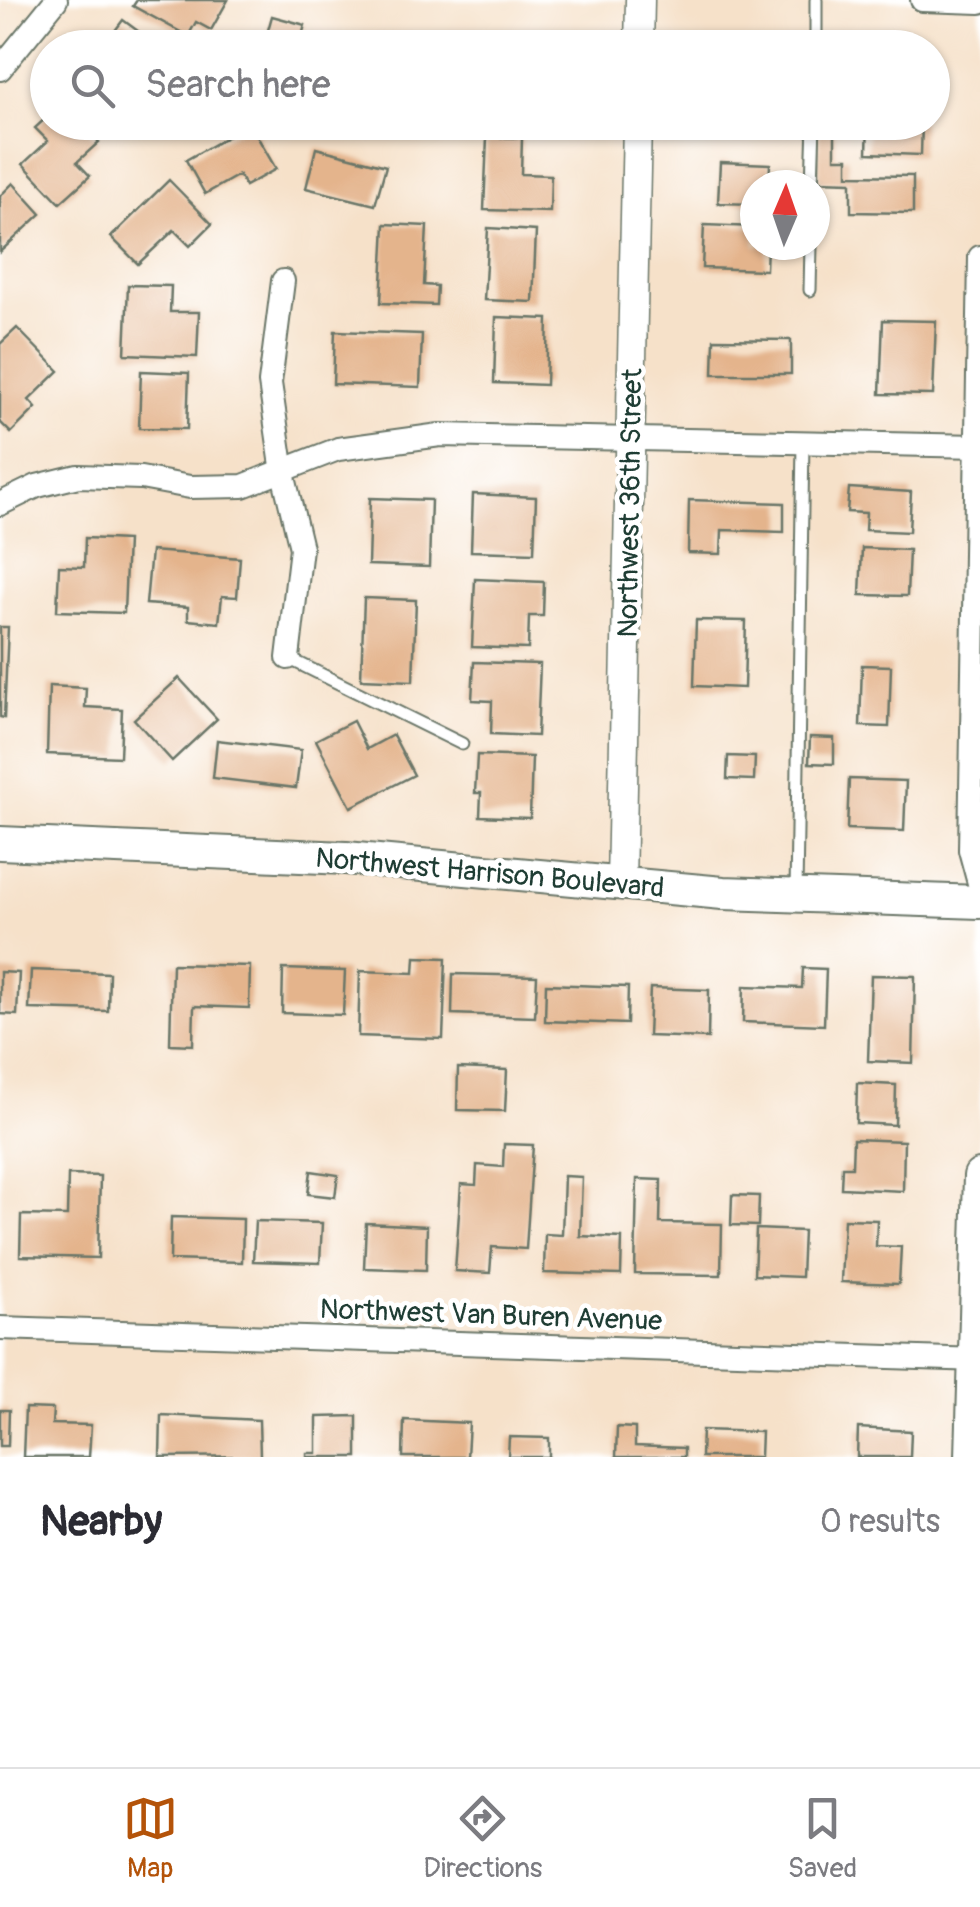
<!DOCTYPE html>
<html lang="en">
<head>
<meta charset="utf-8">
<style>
	:root { --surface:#fff; --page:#f7f7f7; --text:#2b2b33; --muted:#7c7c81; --line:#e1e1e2; --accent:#b45309 }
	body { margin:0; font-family:Pangolin,sans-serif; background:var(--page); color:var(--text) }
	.compass { position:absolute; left:740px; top:170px; width:90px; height:90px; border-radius:50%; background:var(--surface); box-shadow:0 2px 8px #0004; rotate:2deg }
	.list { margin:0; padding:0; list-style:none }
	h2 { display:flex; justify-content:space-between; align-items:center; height:130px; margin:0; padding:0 40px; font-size:42px }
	h2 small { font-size:32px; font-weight:400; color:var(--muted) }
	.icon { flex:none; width:55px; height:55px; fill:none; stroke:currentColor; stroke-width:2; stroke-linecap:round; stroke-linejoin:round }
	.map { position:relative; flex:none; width:980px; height:1457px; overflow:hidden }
	.search { position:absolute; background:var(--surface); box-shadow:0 2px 8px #0004; left:30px; right:30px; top:30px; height:110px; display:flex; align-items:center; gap:25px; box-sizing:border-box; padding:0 35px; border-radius:55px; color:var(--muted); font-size:38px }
	.sheet { height:310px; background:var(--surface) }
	nav { display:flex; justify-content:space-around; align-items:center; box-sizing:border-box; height:140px; border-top:2px solid var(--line); background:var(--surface); font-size:28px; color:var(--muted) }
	nav a { display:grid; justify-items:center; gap:5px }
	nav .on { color:var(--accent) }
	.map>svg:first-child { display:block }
</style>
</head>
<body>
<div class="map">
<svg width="980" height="1457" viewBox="0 0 980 1457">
	<rect width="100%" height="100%" fill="#fff"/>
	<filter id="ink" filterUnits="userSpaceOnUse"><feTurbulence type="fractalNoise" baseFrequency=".01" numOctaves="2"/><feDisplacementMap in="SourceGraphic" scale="20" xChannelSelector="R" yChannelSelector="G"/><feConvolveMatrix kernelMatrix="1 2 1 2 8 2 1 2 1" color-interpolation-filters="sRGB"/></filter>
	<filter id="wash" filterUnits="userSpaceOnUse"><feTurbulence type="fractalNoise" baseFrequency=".0048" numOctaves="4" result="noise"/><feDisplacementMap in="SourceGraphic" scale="40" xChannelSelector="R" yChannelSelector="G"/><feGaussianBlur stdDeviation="2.25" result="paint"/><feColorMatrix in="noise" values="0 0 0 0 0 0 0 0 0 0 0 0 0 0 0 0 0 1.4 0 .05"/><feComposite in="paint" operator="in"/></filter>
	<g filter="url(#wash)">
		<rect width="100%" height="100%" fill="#f6e1c9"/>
		<g id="blocks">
			<!-- building -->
			<g fill="#e4b48c">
				<path d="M137,0H228L211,30L196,22L188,36L133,6Z"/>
				<path d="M272,16L305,25L300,43L314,48H263Z"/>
				<path d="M123,20L161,48H102Z"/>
				<path d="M48,116V122H80L99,142L77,162L90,176L60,203L23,164L48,141L35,128Z"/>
				<path d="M727,122H753V134L727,133Z"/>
				<path d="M868,122H922L921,155L867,153Z"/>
				<path d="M250,124L276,169L245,186L239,175L205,194L186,160Z"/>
				<path d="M819,129L835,130V158H848V175L913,176V213L851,212V182L819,181Z"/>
				<path d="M487,137L522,138L521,174L551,175L550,212L484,210Z"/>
				<path d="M316,148L386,166L375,205L306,188Z"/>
				<path d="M720,162L770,164L769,185H755V204L718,203Z"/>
				<path d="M169,180L212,224L190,246L174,230L138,264L111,237Z"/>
				<path d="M13,183L41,214L0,252V196Z"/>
				<path d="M385,224L427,226L424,285L437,286L436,305L381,303Z"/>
				<path d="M704,225L755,227V245H767L766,270L702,268Z"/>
				<path d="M488,228L536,231L533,302L484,300Z"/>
				<path d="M128,285L171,286L170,312H199L197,357L125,354Z"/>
				<path d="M496,317L548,319L546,385L494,383Z"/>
				<path d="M883,320L936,321L933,395L880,394Z"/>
				<path d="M17,328L59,371L29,400L36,408L11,433L0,422V344Z"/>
				<path d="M335,331L422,334L420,387L333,384Z"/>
				<path d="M714,339L791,340V374H713Z"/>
				<path d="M141,371L189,373L187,429L139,428Z"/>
				<path d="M849,488L911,492L909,532L865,530L866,513L847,512Z"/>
				<path d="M473,494L536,497L534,553L471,551Z"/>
				<path d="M370,498L431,500L429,567L368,565Z"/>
				<path d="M689,500L784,503V532L722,530L721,554L688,553Z"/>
				<path d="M85,538L127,540L124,613L57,611L59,566L84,567Z"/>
				<path d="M862,548L909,550L907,596L860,595Z"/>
				<path d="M151,551L240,558L237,597L222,596L219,623L188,620V607L146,604Z"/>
				<path d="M475,579L544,582L543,616H529L528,649L472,647Z"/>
				<path d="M364,598L416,600L413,681L361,679Z"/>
				<path d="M696,620L746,621L744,688L694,686Z"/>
				<path d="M0,627H8L4,718L0,717Z"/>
				<path d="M474,662L540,664L537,736L491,734L492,701L472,700Z"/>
				<path d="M862,665L891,666L889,727L860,726Z"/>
				<path d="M179,678L217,719L172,761L134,719Z"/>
				<path d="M49,686L86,688L85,707L122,709L120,757L47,754Z"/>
				<path d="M353,721L367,749L393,735L414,775L351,807L316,740Z"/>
				<path d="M810,737L834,738V764L809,763Z"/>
				<path d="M217,740L301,750L296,788L213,778Z"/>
				<path d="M477,755L532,757L530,818L480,816L481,793H475Z"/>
				<path d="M728,756L755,757L754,780L727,779Z"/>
				<path d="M849,779L906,781L904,831L847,829Z"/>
				<path d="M415,957L446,958L443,1039L358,1036L360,971L414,973Z"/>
				<path d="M172,964L250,966L249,1008L194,1006L193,1045L170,1044Z"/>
				<path d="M803,968L826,969L824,1025L743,1022L744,986L802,988Z"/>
				<path d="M283,969L345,971L343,1015L282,1013Z"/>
				<path d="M31,970L109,973L108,1011L29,1009Z"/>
				<path d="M0,972L19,973L17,1015L0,1014Z"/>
				<path d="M453,974L537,976L535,1017L452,1014Z"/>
				<path d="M871,975L915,976L913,1063L868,1061Z"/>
				<path d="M546,984L628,987L627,1024L545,1021Z"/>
				<path d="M650,988L709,990L708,1038L648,1036Z"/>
				<path d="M458,1068L507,1070L505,1111L457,1110Z"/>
				<path d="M857,1083L896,1085L895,1125L856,1123Z"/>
				<path d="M853,1139L904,1141L903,1191L841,1188L842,1167H852Z"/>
				<path d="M504,1144L533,1145L526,1249L492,1247L490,1273L455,1271L461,1184L476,1185L477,1165L503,1167Z"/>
				<path d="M311,1171L338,1175L335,1197L308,1194Z"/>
				<path d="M68,1175L100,1176L98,1258L20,1256L21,1215L67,1216Z"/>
				<path d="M564,1176L582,1177L580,1236L622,1238L621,1275L544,1273L545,1234L562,1235Z"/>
				<path d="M637,1179L661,1180L660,1223L722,1224L721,1275L635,1274Z"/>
				<path d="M732,1195L759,1196L758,1226L731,1225Z"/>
				<path d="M171,1217L243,1219L242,1262L170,1260Z"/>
				<path d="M844,1219L877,1220L876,1246L901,1247L899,1284L841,1282Z"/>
				<path d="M255,1221L322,1223L320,1263L253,1261Z"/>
				<path d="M366,1223L427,1226L426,1270L364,1268Z"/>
				<path d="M756,1229L803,1231L801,1277L754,1275Z"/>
				<path d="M25,1408L53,1409L52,1424L91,1425L89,1457H23Z"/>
				<path d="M0,1410H9L8,1446H0Z"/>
				<path d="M161,1415L259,1420L260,1456L160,1457Z"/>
				<path d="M357,1416V1457H307V1453H317V1417Z"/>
				<path d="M404,1420L469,1423L467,1457H403Z"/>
				<path d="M617,1427L635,1428V1446L684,1448V1457H616Z"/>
				<path d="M858,1428L911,1431L910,1457H857Z"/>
				<path d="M702,1430L761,1432L760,1457H701Z"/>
				<path d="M509,1437L549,1438V1457H508Z"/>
			</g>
		</g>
	</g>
	<g filter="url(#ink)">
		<use href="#blocks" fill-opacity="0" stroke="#6a7668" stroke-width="2.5"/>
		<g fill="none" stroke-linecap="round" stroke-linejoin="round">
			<!-- service casing -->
			<g stroke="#6a7668" stroke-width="15">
				<g id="service">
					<path d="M816,0V48"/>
					<path d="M812,185L814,122"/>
					<path d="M810,290L811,245"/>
					<path d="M288,658L462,744"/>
					<path d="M796,893L803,442"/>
				</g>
			</g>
			<!-- minor casing -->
			<g stroke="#6a7668" stroke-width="26">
				<g id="minor">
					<path d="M922,0L980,2"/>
					<path d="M0,69L56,0"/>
					<path d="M980,257L970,850L980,887"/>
					<path d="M283,281L270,383L283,473L301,548L288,658"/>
					<path d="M0,504L37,486L78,476L141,478L190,487L243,486L338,449L440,435L980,446"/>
					<path d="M0,1328L980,1360"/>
				</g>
			</g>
			<!-- tertiary casing -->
			<g stroke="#6a7668" stroke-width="31">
				<g id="tertiary">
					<path d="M639,48L640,0"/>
					<path d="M621,883L637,122"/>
				</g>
			</g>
			<!-- secondary casing -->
			<g stroke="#6a7668" stroke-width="36">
				<g id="secondary">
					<path d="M0,843L346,858L723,893L980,902"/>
					<path d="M972,1457L980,1176"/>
				</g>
			</g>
			<!-- service -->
			<use href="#service" stroke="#fff" stroke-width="11"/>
			<!-- minor -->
			<use href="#minor" stroke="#fff" stroke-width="22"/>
			<!-- tertiary -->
			<use href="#tertiary" stroke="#fff" stroke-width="28"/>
			<!-- secondary -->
			<use href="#secondary" stroke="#fff" stroke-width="32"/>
		</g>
	</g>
	<g text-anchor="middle" stroke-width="9" stroke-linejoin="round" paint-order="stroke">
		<!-- street labels -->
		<g font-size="28" fill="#1f3d34" stroke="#fff">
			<text transform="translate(629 503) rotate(-89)" y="10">Northwest 36th Street</text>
			<text transform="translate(490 872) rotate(5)" y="10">Northwest Harrison Boulevard</text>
			<text transform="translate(491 1314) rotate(2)" y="10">Northwest Van Buren Avenue</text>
		</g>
	</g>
</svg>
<svg class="compass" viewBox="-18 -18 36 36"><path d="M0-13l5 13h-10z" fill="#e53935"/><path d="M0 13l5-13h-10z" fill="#7c7c81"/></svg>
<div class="search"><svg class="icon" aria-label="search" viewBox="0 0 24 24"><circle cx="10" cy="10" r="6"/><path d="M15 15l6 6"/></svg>Search here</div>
</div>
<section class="sheet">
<h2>Nearby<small>0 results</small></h2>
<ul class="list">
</ul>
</section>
<nav>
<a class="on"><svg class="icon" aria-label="map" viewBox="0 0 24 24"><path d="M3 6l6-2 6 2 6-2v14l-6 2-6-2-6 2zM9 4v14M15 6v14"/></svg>Map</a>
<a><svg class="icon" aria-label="directions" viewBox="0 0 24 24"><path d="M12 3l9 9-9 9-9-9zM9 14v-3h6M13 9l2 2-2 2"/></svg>Directions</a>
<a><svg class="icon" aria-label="saved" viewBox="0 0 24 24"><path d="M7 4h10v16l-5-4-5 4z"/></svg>Saved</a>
</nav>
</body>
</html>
